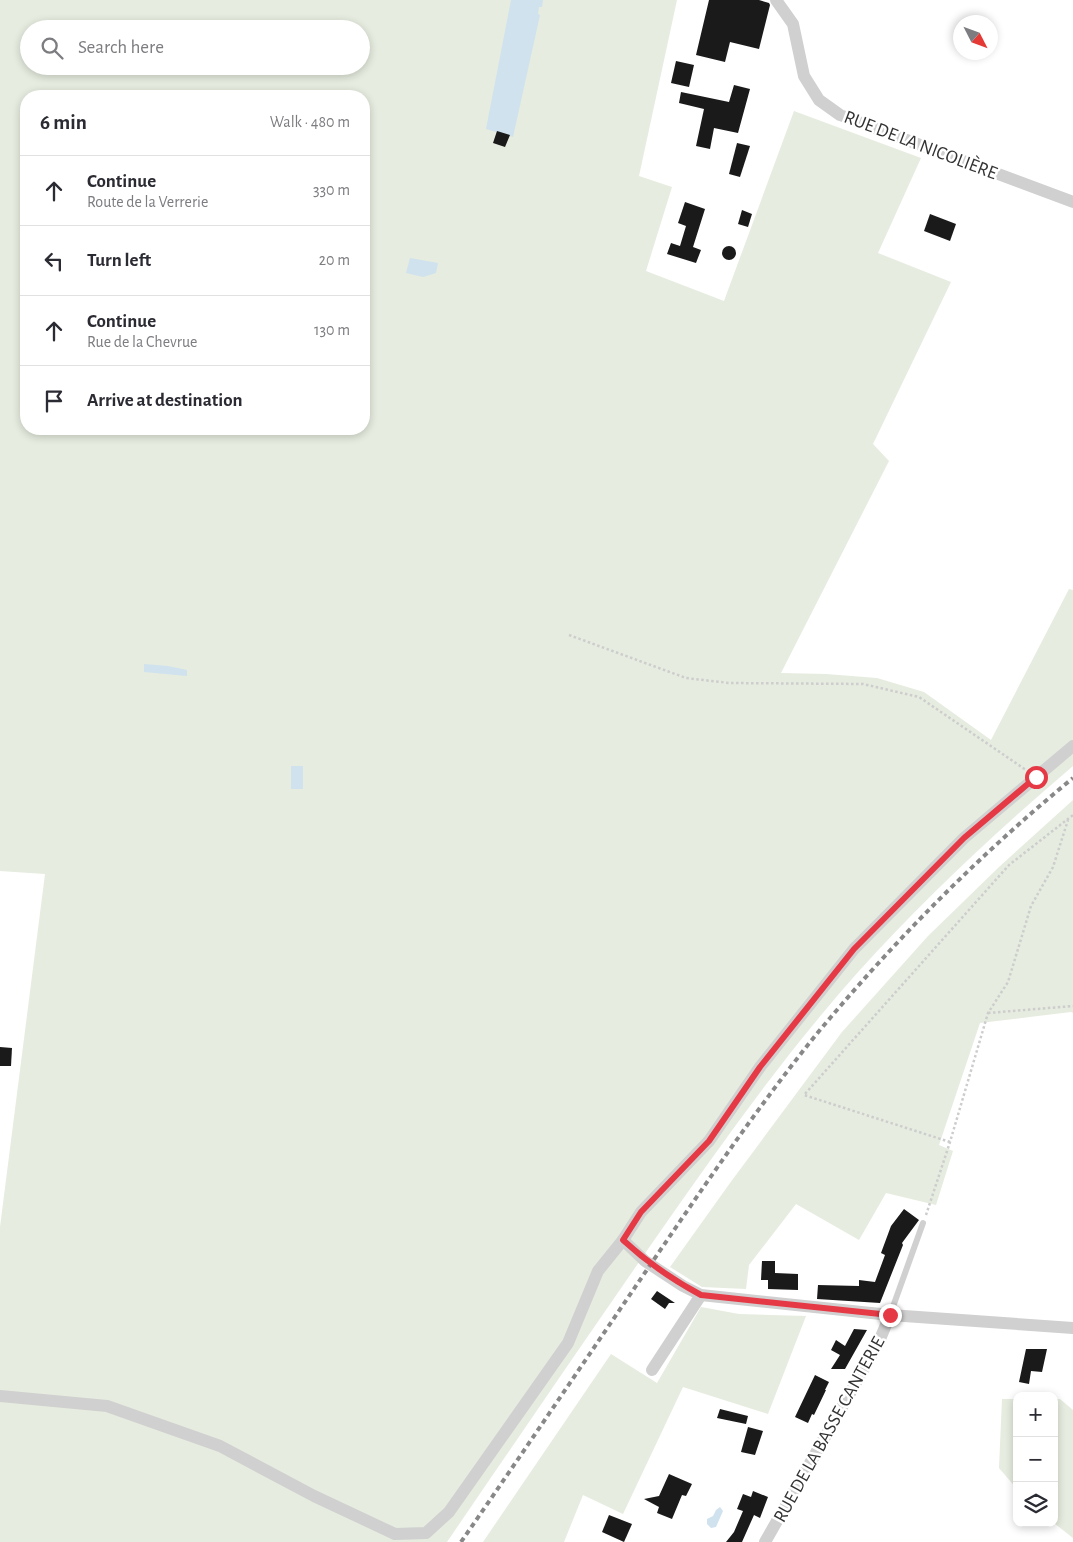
<!DOCTYPE html>
<html lang="en">
<head>
<meta charset="utf-8">
<style>
	:root { --surface:#fff; --page:#f2f2f3; --text:#2b2b33; --muted:#7c7c81; --line:#e1e1e2 }
	body { margin:0; font-family:"Alegreya Sans",sans-serif; background:var(--page); color:var(--text) }
	.controls { position:absolute; right:15px; bottom:15px; display:grid; overflow:hidden; border-radius:10px; box-shadow:0 2px 8px #0003 }
	.controls button { width:45px; height:45px; display:grid; place-items:center; padding:0; border:0; border-bottom:1px solid var(--line); background:var(--surface); color:var(--text); font:25px sans-serif }
	.compass { position:absolute; left:953px; top:15px; width:45px; height:45px; border-radius:50%; background:var(--surface); box-shadow:0 2px 8px #0003; rotate:132deg }
	.stop { position:absolute; width:15px; height:15px; margin:-11px; border:4px solid #e63946; border-radius:50%; background:#fff }
	.stop.end { background:#e63946; border-color:#fff; box-shadow:0 1px 5px #0008 }
	.list { margin:0; padding:0; list-style:none }
	h2 { display:flex; justify-content:space-between; align-items:center; height:65px; margin:0; padding:0 20px; font-size:21px }
	h2 small { font-size:16px; font-weight:400; color:var(--muted) }
	.list li { display:grid; grid-template-columns:32px 1fr auto; gap:15px; align-items:center; box-sizing:border-box; height:70px; padding:0 20px; border-top:1px solid var(--line) }
	.list b { display:block; font-size:19px; white-space:nowrap }
	.list p { margin:0; font-size:16px; white-space:nowrap; color:var(--muted) }
	.list em { font-size:16px; font-style:normal; color:var(--muted) }
	.icon { flex:none; width:28px; height:28px; fill:none; stroke:currentColor; stroke-width:2; stroke-linecap:round; stroke-linejoin:round }
	.map { position:relative; flex:none; width:1073px; height:1542px; overflow:hidden }
	.search { position:absolute; background:var(--surface); box-shadow:0 2px 8px #0003; left:20px; top:20px; width:350px; height:55px; display:flex; align-items:center; gap:12px; box-sizing:border-box; padding:0 18px; border-radius:28px; color:var(--muted); font-size:19px }
	.panel { position:absolute; background:var(--surface); box-shadow:0 2px 8px #0003; left:20px; top:90px; width:350px; height:345px; border-radius:20px }
	.map>svg:first-child { display:block }
</style>
</head>
<body>
<div class="map">
<svg width="1073" height="1542" viewBox="0 0 1073 1542">
	<rect width="100%" height="100%" fill="#fff"/>
	<!-- green -->
	<g fill="#e6ecdf" fill-rule="evenodd">
		<path d="M0,0H677L639,176L672,187L646,271L724,301L794,111L921,158L878,253L951,282L873,444L889,461L781,673L826,674L877,678L924,692L991,740L1069,589L1073,590V766C998,830 925,898 859,971C784,1055 719,1147 655,1239C585,1340 516,1441 447,1542H0V1227L45,874L0,871ZM29,29H361V66H29ZM26,96H364V429H26Z"/>
		<path d="M1073,800V1013L1071,1012L980,1023L939,1145L953,1151L936,1205L886,1193L859,1240L796,1204L749,1265L746,1289L702,1287L670,1267L730,1183L842,1032L928,936L999,867Z"/>
		<path d="M701,1307L739,1314L806,1316L768,1414L683,1387L623,1514L583,1495L564,1542H483L611,1354L657,1383Z"/>
		<path d="M1002,1399H1017V1489L999,1468Z"/>
		<path d="M1054,1399H1060L1073,1410V1538L1054,1523Z"/>
	</g>
	<!-- water -->
	<g fill="#cfe2ee">
		<path d="M511,0H543L542,7H539L538,14L540,15L513,137L486,129Z"/>
		<path d="M410,258L438,263L436,273L423,277L406,273Z"/>
		<path d="M144,664L168,666L187,670V676L144,672Z"/>
		<rect x="291" y="766" width="12" height="23"/>
		<path d="M720,1507L723,1511L716,1527L711,1528L707,1524V1519L713,1516L716,1510Z"/>
	</g>
	<!-- building -->
	<g fill="#1a1a1a">
		<path d="M709,0H759L769,3L770,5L759,49L730,42L725,62L696,55Z"/>
		<path d="M676,61L694,65L689,87L671,83Z"/>
		<path d="M734,85L750,89L738,133L714,128L710,149L696,146L704,109L679,103L681,92L729,102Z"/>
		<path d="M497,131L510,135L505,147L493,143Z"/>
		<path d="M737,143L750,146L740,177L729,174Z"/>
		<path d="M685,202L705,209L693,247L701,250L696,263L667,254L671,243L680,246L686,226L678,223Z"/>
		<path d="M742,210L752,214L748,227L738,224Z"/>
		<path d="M930,214L956,224L950,241L924,231Z"/>
		<circle cx="729" cy="253" r="7"/>
		<path d="M0,1047L12,1048L11,1066H0Z"/>
		<path d="M904,1209L919,1220L902,1243L903,1245L880,1303L817,1299L818,1285L859,1286V1280L875,1282L885,1255L881,1253L891,1226Z"/>
		<path d="M762,1261H775V1273L798,1274V1290L768,1289V1280H761Z"/>
		<path d="M657,1291L675,1303H669L665,1309L651,1299Z"/>
		<path d="M854,1329L867,1330L845,1369H831L840,1355L831,1350L836,1340L845,1346Z"/>
		<path d="M1026,1349H1047L1042,1372L1031,1371L1029,1384L1019,1382Z"/>
		<path d="M815,1375L829,1382L825,1390H826L814,1415L812,1414L808,1423L795,1417Z"/>
		<path d="M720,1409L748,1416L746,1424L717,1418Z"/>
		<path d="M748,1427L763,1431L755,1455L741,1452Z"/>
		<path d="M669,1474L692,1484L686,1496L682,1495L672,1519L657,1513L659,1507L644,1499L659,1496Z"/>
		<path d="M753,1491L768,1497L760,1518L754,1515L742,1542H726L734,1532L743,1511L737,1509L743,1494L751,1497Z"/>
		<path d="M609,1515L632,1524L624,1542L602,1532Z"/>
	</g>
	<g fill="none" stroke-linecap="round" stroke-linejoin="round">
		<!-- path -->
		<g stroke="#cdcdcd" stroke-width="2.5" stroke-dasharray="2.5 2.5" stroke-linecap="butt">
			<path d="M569,635L686,678L729,683L863,684L919,697L1026,770"/>
			<path d="M988,1013L1073,1006"/>
			<path d="M950,1142L804,1095L1009,865L1073,815"/>
			<path d="M926,1215L950,1142L988,1013L1008,982L1031,906L1053,867L1068,820"/>
		</g>
		<!-- lane -->
		<path stroke="#d0d0d0" stroke-width="6" d="M890,1315L923,1223"/>
		<!-- street -->
		<g stroke="#d0d0d0" stroke-width="12">
			<path d="M776,0L793,24L804,76L819,100L840,115L1073,202"/>
			<path d="M623,1240L645,1261L683,1286L701,1295L890,1315L1073,1328"/>
			<path d="M652,1370L701,1295"/>
			<path d="M0,1396L107,1406L220,1446L314,1496L395,1534L426,1533L449,1512L568,1343L598,1271L623,1240L641,1212L709,1141L760,1067L854,949L964,838L1073,746"/>
			<path d="M765,1542L878,1344L890,1315"/>
		</g>
		<!-- rail -->
		<path stroke="#888" stroke-width="4" stroke-dasharray="5 4" stroke-linecap="butt" d="M461,1542C522,1454 582,1365 642,1277C698,1195 753,1113 815,1036C893,942 979,855 1073,778"/>
	</g>
	<g fill="none" stroke-linecap="round" stroke-linejoin="round">
		<!-- route -->
		<path stroke="#e63946" stroke-width="6" d="M890,1315L701,1295C671,1279 648,1263 623,1240L641,1212L709,1141L760,1067L854,949L964,838L1036,777"/>
	</g>
	<g text-anchor="middle" stroke-width="5" stroke-linejoin="round" paint-order="stroke">
		<!-- street labels -->
		<g font-size="19" fill="#333" stroke="#fff">
			<text transform="translate(921 144) rotate(21)" y="7">RUE DE LA NICOLIÈRE</text>
			<text transform="translate(828 1429) rotate(-61)" y="7">RUE DE LA BASSE CANTERIE</text>
		</g>
	</g>
</svg>
<div class="controls">
<button>+</button>
<button>−</button>
<button><svg class="icon" aria-label="layers" viewBox="0 0 24 24"><path d="M12 4l9 5-9 5-9-5zM3 14l9 5 9-5"/></svg></button>
</div>
<svg class="compass" viewBox="-18 -18 36 36"><path d="M0-13l5 13h-10z" fill="#e53935"/><path d="M0 13l5-13h-10z" fill="#7c7c81"/></svg>
<div class="stop" style="left:1036px;top:777px"></div>
<div class="stop end" style="left:890px;top:1315px"></div>
<div class="search"><svg class="icon" aria-label="search" viewBox="0 0 24 24"><circle cx="10" cy="10" r="6"/><path d="M15 15l6 6"/></svg>Search here</div>
<section class="panel">
<h2>6 min<small>Walk · 480 m</small></h2>
<ul class="list">
<li><svg class="icon" aria-label="ahead" viewBox="0 0 24 24"><path d="M12 20V5M6 11l6-6 6 6"/></svg><div><b>Continue</b><p>Route de la Verrerie</p></div><em>330 m</em></li>
<li><svg class="icon" aria-label="left" viewBox="0 0 24 24"><path d="M17 20v-9H6M10 6l-5 5 5 5"/></svg><div><b>Turn left</b></div><em>20 m</em></li>
<li><svg class="icon" aria-label="ahead" viewBox="0 0 24 24"><path d="M12 20V5M6 11l6-6 6 6"/></svg><div><b>Continue</b><p>Rue de la Chevrue</p></div><em>130 m</em></li>
<li><svg class="icon" aria-label="arrive" viewBox="0 0 24 24"><path d="M6 21V4h12l-3 4 3 4H6"/></svg><div><b>Arrive at destination</b></div></li>
</ul>
</section>
</div>
</body>
</html>
